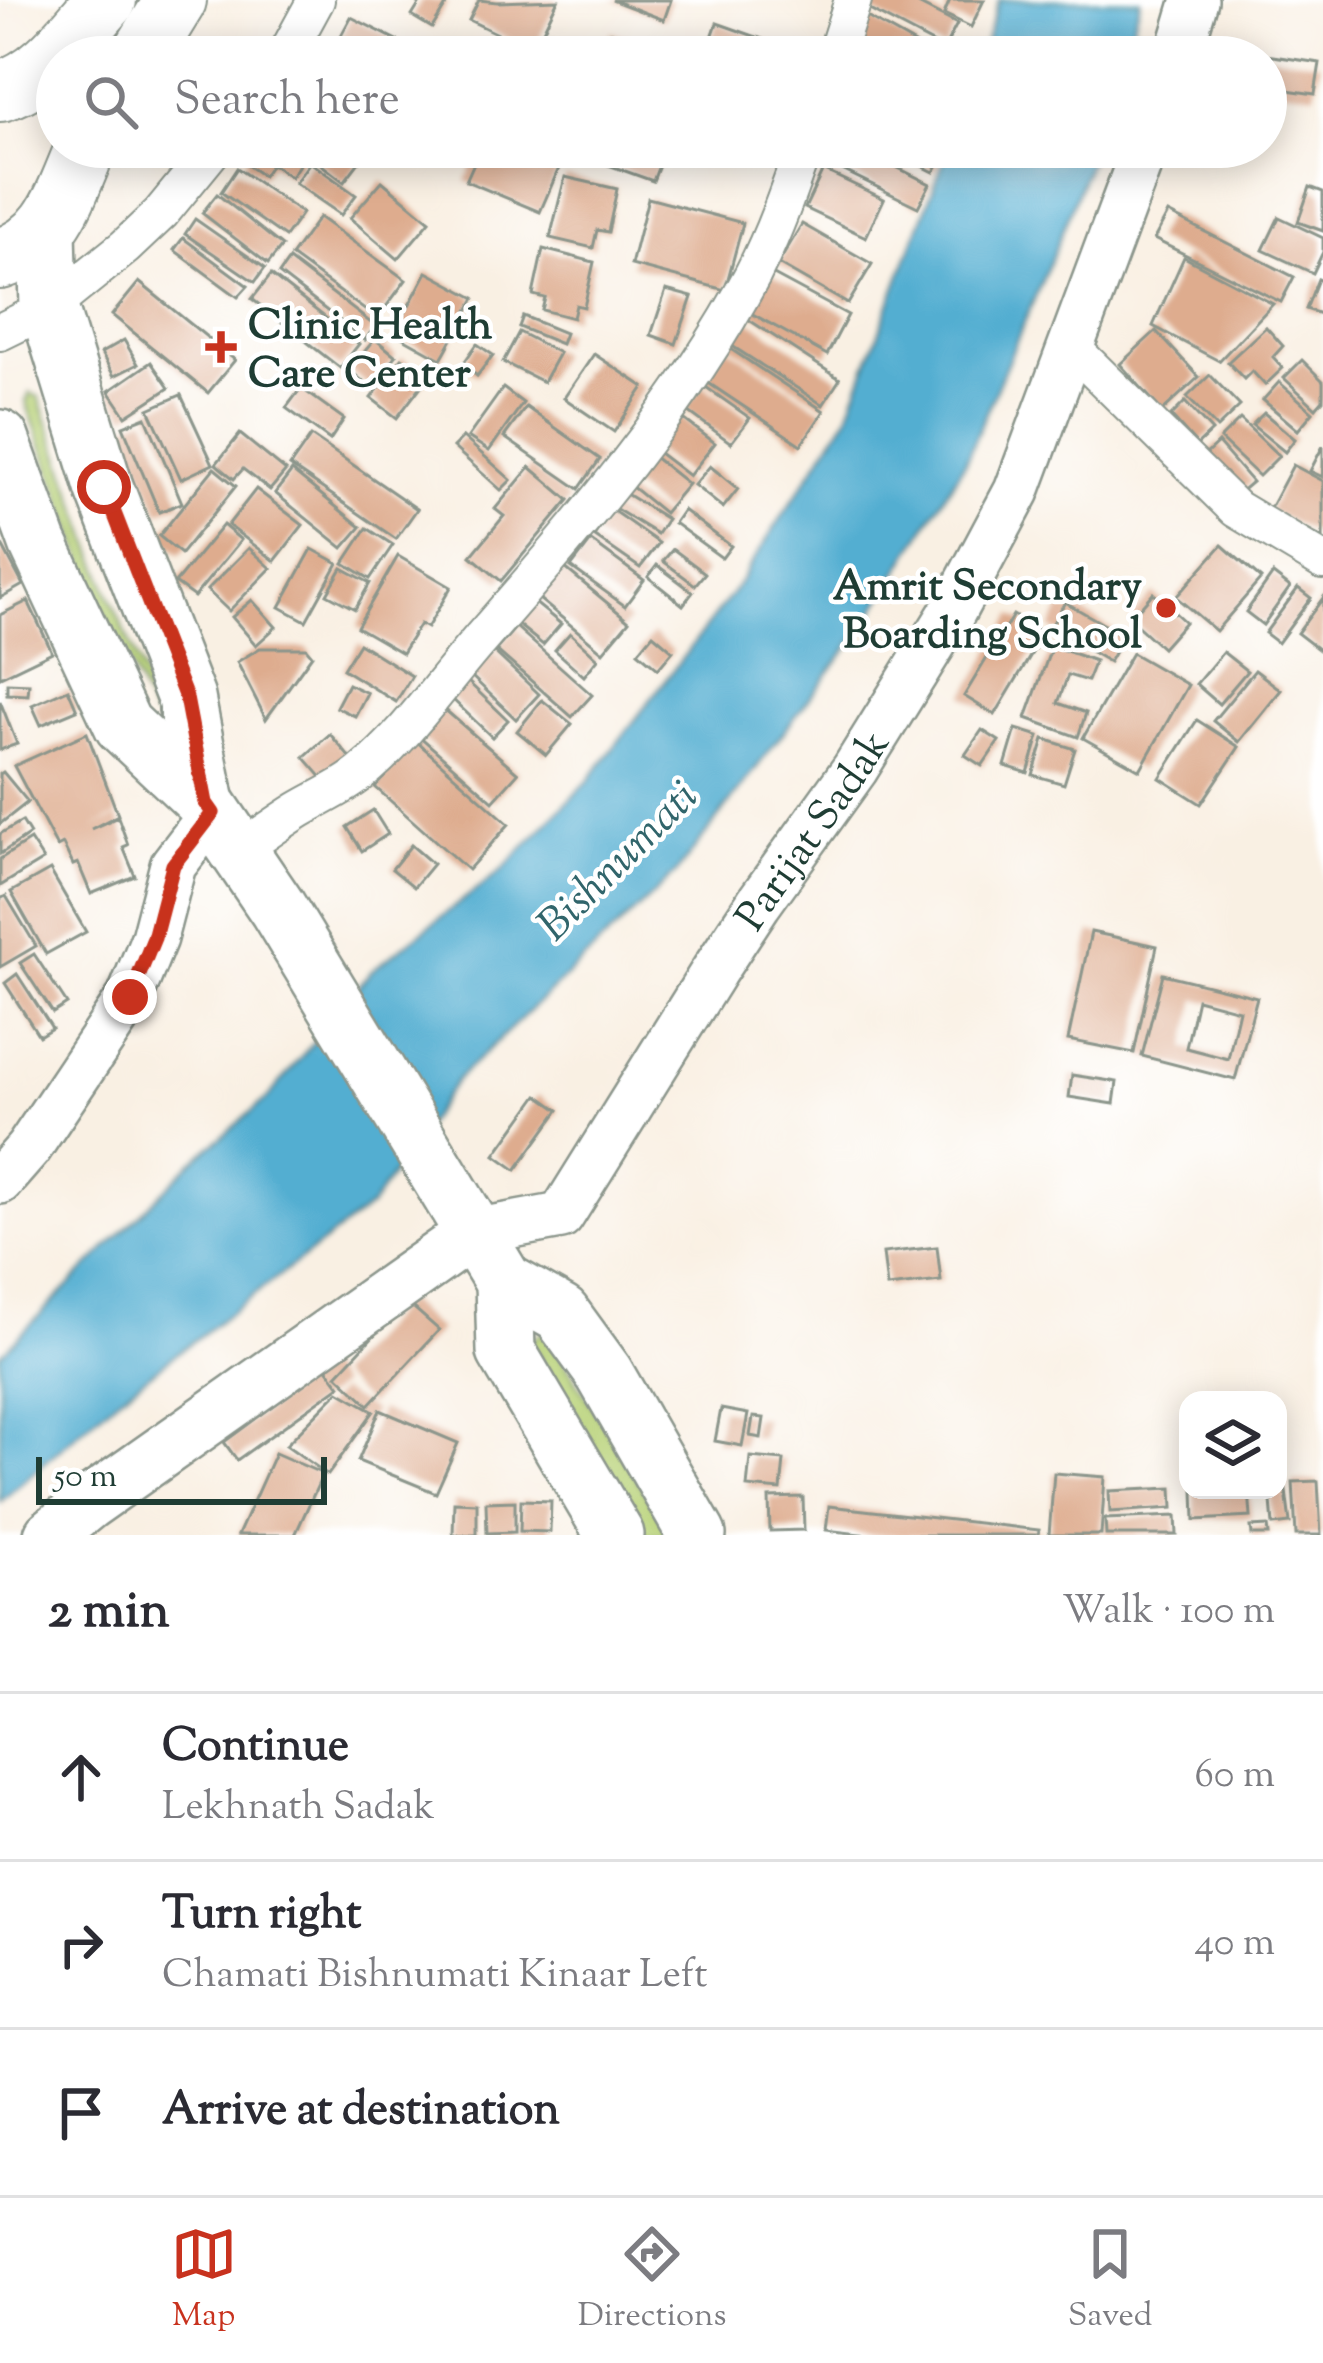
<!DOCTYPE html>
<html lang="en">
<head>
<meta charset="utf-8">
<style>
	:root { --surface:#fff; --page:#f7f7f7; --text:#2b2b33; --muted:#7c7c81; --line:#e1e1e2; --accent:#c8321e }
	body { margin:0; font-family:"Sorts Mill Goudy",serif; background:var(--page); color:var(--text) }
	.controls { position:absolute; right:36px; bottom:36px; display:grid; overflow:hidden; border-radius:24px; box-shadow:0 6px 30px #0003 }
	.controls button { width:108px; height:108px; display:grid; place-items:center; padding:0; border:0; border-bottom:3px solid var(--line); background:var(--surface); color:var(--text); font:60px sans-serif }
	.scale { position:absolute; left:36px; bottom:30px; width:291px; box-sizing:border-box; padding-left:12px; border:6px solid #1f3d34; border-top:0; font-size:33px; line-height:42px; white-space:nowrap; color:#1f3d34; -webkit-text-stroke:9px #fff; paint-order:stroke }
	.stop { position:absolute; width:36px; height:36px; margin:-27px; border:9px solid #c8321e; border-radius:50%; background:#fff }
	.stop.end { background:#c8321e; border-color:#fff; box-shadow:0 3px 12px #0008 }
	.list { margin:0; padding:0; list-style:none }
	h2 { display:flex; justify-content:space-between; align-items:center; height:156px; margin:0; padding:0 48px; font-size:51px }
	h2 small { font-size:39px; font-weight:400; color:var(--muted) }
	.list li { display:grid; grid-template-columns:78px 1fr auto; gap:36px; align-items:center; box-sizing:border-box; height:168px; padding:0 48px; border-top:3px solid var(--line) }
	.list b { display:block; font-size:45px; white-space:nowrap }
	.list p { margin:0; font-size:39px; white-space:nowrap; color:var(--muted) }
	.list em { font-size:39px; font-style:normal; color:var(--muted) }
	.icon { flex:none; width:66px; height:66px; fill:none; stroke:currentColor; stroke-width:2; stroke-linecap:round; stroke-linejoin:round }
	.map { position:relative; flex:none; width:1323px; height:1535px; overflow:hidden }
	.search { position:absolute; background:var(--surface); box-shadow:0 6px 30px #0003; left:36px; right:36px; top:36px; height:132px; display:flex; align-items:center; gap:30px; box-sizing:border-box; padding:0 42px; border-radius:66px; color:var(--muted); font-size:45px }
	.sheet { height:660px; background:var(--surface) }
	nav { display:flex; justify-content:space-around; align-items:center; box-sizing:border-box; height:168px; border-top:3px solid var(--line); background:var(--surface); font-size:33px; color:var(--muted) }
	nav a { display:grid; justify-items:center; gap:6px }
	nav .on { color:var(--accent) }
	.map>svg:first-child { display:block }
</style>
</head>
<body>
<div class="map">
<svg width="1323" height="1535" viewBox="0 0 1323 1535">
	<rect width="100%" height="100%" fill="#fff"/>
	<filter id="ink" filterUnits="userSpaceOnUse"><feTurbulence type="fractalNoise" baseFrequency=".00833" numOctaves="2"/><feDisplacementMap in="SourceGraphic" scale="24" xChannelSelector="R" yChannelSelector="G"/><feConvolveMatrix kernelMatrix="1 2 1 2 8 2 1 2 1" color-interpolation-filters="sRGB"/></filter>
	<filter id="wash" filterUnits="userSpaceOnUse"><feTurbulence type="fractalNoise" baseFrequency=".004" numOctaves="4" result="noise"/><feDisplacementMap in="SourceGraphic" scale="48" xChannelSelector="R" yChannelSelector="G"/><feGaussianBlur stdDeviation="2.7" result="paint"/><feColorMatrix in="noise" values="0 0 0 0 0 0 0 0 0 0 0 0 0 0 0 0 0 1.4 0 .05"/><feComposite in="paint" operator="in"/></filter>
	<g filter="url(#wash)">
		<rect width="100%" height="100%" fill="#f9f0e3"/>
		<!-- green -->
		<g fill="#b7d176" stroke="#6b8755" stroke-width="3">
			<path d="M30,393L39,397L109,594L160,714L154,717L100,605L26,402Z"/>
			<path d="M545,1330L672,1535H646L529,1341Z"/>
		</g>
		<!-- water -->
		<g fill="#53aed1" stroke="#397682" stroke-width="3">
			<path d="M999,0H1141L1124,57H981Z"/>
			<path d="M949,147H1095L1052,257L965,462L867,623L677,872L457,1079L370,1207L115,1400L0,1502V1355L192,1162L268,1098L371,971L502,870L589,780L733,592L847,417Z"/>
		</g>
		<g id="blocks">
			<!-- building -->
			<g fill="#deac8e" fill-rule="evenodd">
				<path d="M422,0L448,2L432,28L412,16Z"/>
				<path d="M479,0L497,2L558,0L533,51L469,20Z"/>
				<path d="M612,0H671L664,20Z"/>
				<path d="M865,0H910L957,24L944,49L862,6Z"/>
				<path d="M950,0H984L971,27L944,14Z"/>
				<path d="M865,16L917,45L910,57H877L851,43Z"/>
				<path d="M351,17L430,57H354L335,47Z"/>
				<path d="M717,23L811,56V57H705Z"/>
				<path d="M611,32L632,38L627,57H605Z"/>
				<path d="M643,38L694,52L693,57H637Z"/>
				<path d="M1208,46L1264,54V57H1207Z"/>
				<path d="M1266,55L1320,63L1315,94L1266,87Z"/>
				<path d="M255,147H288L304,157L291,177L271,164L263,176L244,163Z"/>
				<path d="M323,147H358L366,153L344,182L314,159Z"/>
				<path d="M411,147H443L436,159Z"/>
				<path d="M481,147H509L559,168L540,212L466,181Z"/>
				<path d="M571,147H666L653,181L569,151Z"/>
				<path d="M826,147H856L930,184L918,207L820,159Z"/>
				<path d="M907,147H941L946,150L934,172L902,156Z"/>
				<path d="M310,162L356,195L341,215L295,183Z"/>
				<path d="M237,168L302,213L285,237L221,192Z"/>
				<path d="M823,170L884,199L866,237L805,208Z"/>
				<path d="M565,177L617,189L608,232L597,230L593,248L550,238Z"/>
				<path d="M382,181L430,221L398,259L350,218Z"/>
				<path d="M1310,187L1323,192V231L1298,222Z"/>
				<path d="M217,194L282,246L268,264L202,213Z"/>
				<path d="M648,198L743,223L725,290L631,265Z"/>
				<path d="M1168,213L1294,277L1281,302L1154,239Z"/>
				<path d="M319,217L406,280L377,319L291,256Z"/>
				<path d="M1279,217L1323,238V252L1313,273L1263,250Z"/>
				<path d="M195,219L265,268L255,282L185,234Z"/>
				<path d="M802,224L872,264L848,304L778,264Z"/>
				<path d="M183,238L248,286L238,297L174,250Z"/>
				<path d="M543,249L594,262L584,307L576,305L573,318L542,310L545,298L533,295Z"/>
				<path d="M1184,257L1273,304L1219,361L1153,326Z"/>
				<path d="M289,260L375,326L365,340L279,274Z"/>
				<path d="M427,272L475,298L441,359L394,333Z"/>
				<path d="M770,273L848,315L827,355L749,312Z"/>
				<path d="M271,275L359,344L340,368L252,299Z"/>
				<path d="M1318,279L1323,281V315L1306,309Z"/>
				<path d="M139,282L235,360L208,393L112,315Z"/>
				<path d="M666,290L692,297L676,344L651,335Z"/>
				<path d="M523,316L565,333L561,344L519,327Z"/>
				<path d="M746,318L840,379L823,405L729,344Z"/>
				<path d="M1266,327L1283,346L1273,357L1283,368L1265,385L1252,371L1244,379L1228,362Z"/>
				<path d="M1156,331L1199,377L1162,411L1120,364Z"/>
				<path d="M519,332L559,353L543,382L503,362Z"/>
				<path d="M375,339L396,356L370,387L349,370Z"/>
				<path d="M124,340L138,364L114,376L101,353Z"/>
				<path d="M477,344L493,355L477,376L463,364Z"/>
				<path d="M726,346L824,411L801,445L704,380Z"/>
				<path d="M594,354L644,387L614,432L564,398Z"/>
				<path d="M402,358L428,377L397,418L371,398Z"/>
				<path d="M1302,360L1323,381V400L1316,408L1284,378Z"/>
				<path d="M151,362L169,388L126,416L109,391Z"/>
				<path d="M1210,375L1240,406L1217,428L1187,397Z"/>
				<path d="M1279,382L1313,412L1298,430L1263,400Z"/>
				<path d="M703,385L750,418L731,443L685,409Z"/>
				<path d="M301,388L344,419L330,440L286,408Z"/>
				<path d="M503,388L523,403L489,451L468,437Z"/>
				<path d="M181,395L213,464L181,479L149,409Z"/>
				<path d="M1185,402L1212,431L1197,445L1171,416Z"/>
				<path d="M526,407L600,459L579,489L504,437Z"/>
				<path d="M1264,413L1295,439L1285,452L1252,425Z"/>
				<path d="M677,414L715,443L689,476L651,447Z"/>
				<path d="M146,417L182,503L159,512L123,426Z"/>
				<path d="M1240,419L1279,456L1259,476L1220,439Z"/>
				<path d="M240,434L286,471L270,490L243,469L234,479L216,464Z"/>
				<path d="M311,436L417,509L396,539L290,466Z"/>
				<path d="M463,437L511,480L501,490L453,447Z"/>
				<path d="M1218,443L1252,482L1238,494L1204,456Z"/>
				<path d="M1323,446V477L1310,471Z"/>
				<path d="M649,453L688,484L664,513L626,482Z"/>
				<path d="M1293,465L1323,481V538L1269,510Z"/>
				<path d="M710,466L738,489L723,508L694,485Z"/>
				<path d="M530,467L569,500L501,581L471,556L504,516L495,509Z"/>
				<path d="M214,468L236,486L181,554L159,536Z"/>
				<path d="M292,471L361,527L343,548L275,493Z"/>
				<path d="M256,489L303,525L275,561L228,525Z"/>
				<path d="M623,492L667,519L657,534L613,507Z"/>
				<path d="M612,510L659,543L640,568L594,536Z"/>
				<path d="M683,510L731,546L722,558L674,523Z"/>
				<path d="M223,525L241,540L194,597L175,583Z"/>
				<path d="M367,528L393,545L370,579L344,563Z"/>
				<path d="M591,541L644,580L625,606L571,567Z"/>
				<path d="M1222,545L1261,579L1216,631L1176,597Z"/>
				<path d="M3,547L23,585L0,598V550Z"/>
				<path d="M249,548L271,568L229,611L207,590Z"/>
				<path d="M312,549L338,563L306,621L280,607Z"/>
				<path d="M673,549L705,573L695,585L663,561Z"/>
				<path d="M398,556L451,587L427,628L420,624L402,653L357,627Z"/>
				<path d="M657,565L693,592L683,605L648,577Z"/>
				<path d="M564,567L629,621L603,652L538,598Z"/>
				<path d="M342,568L370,583L355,609L327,594Z"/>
				<path d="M1273,574L1290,587L1263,625L1246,612Z"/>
				<path d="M1298,588L1311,598L1278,643L1265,633Z"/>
				<path d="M1153,593L1185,622L1162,648L1130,619Z"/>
				<path d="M1323,598V653L1297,633Z"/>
				<path d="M252,600L276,627L256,645L232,617Z"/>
				<path d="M28,601L52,652L0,677V615Z"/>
				<path d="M534,602L561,624L543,645L516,623Z"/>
				<path d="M1065,602L1124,636L1109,662L1050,628Z"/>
				<path d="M1013,615L1044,633L995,715L964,696Z"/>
				<path d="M516,627L592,695L572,717L496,650Z"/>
				<path d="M570,633L598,659L584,676L555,650Z"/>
				<path d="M653,634L673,651L658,669L638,652Z"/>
				<path d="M359,643L412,676L396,702L343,669Z"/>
				<path d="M1052,646L1095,661L1087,681L1068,675L1058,703L1086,713L1078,737L1026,718Z"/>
				<path d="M260,648H306L312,655L266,719L237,662Z"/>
				<path d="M490,648L539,694L516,719L467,672Z"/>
				<path d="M1223,652L1247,671L1219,704L1196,684Z"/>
				<path d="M1132,653L1188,685L1140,770L1083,738Z"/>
				<path d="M1255,670L1281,690L1239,742L1213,721Z"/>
				<path d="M464,678L508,720L492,737L448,695Z"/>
				<path d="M7,683L29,684L28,695L7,694Z"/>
				<path d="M348,684L367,693L355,716L336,707Z"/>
				<path d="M68,689L77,710L41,725L32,705Z"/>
				<path d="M542,700L572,724L546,755L517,731Z"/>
				<path d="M0,701L17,744L0,750Z"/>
				<path d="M443,708L518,773L493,801L418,735Z"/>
				<path d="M1197,720L1239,747L1201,804L1160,778Z"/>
				<path d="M1016,729L1039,736L1028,773L1005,766Z"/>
				<path d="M982,730L999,741L982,766L965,755Z"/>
				<path d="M87,733L118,815L91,829L118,817L128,845L123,847L135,876L91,894L78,863L73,865L63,844L57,847L14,766Z"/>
				<path d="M330,734L350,758L324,780L304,757Z"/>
				<path d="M1044,739L1075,749L1064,784L1033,775Z"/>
				<path d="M416,741L509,824L468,870L375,787Z"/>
				<path d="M3,772L28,802L0,824V774Z"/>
				<path d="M373,810L388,834L362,851L347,827Z"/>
				<path d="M22,821L30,834L0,854V834Z"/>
				<path d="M30,840L43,860L0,886V859Z"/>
				<path d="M411,845L433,864L414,887L392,869Z"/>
				<path d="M50,870L86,932L46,954L11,892Z"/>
				<path d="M6,896L36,946L0,967V899Z"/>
				<path d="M1091,932L1157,946L1134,1053L1068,1040Z"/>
				<path d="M34,954L67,1004L53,1013L20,963Z"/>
				<path d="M17,974L52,1028L39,1036L5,983Z"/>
				<path d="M1163,974L1257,997L1235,1080L1142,1056ZM1197,999L1239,1010L1228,1059L1186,1048Z"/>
				<path d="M1072,1075L1117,1082L1114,1104L1069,1097Z"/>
				<path d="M538,1095L559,1110L516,1170L495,1155Z"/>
				<path d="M937,1247L941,1281L887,1287L883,1253Z"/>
				<path d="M406,1301L439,1330L369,1405L337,1375Z"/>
				<path d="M326,1367L340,1386L237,1460L224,1442Z"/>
				<path d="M339,1391L374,1411L328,1475L286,1445Z"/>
				<path d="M721,1409L748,1414L742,1446L715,1441Z"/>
				<path d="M380,1410L458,1443L436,1493L358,1461Z"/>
				<path d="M753,1417L764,1418L761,1438L750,1436Z"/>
				<path d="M275,1453L323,1474L295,1535H238Z"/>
				<path d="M750,1457L784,1460L781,1490L747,1487Z"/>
				<path d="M1054,1473L1105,1477L1101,1535H1049Z"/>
				<path d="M1318,1481L1321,1535H1296L1293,1482Z"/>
				<path d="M1278,1483H1285L1290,1523L1273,1525L1270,1490H1278Z"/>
				<path d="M1172,1488L1173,1508L1110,1512L1109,1491Z"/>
				<path d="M1194,1490H1249L1251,1517L1195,1520Z"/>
				<path d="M803,1497L804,1530L770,1531L769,1498Z"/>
				<path d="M521,1500L551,1501L550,1532L520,1531Z"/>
				<path d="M515,1501V1532L487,1533L486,1502Z"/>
				<path d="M454,1502L477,1503V1535H453Z"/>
				<path d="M829,1506L1039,1530L1038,1535H868L826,1530Z"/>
				<path d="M1176,1516L1177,1535H1106L1105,1519Z"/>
				<path d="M1268,1526L1269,1535H1252L1251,1527Z"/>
			</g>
		</g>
	</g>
	<g filter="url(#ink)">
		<use href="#blocks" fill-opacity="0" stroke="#8c968c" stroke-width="3"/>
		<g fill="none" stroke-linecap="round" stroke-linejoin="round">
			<!-- minor casing -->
			<g stroke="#8c968c" stroke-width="40">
				<g id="minor">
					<path d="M285,57L316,0"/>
					<path d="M835,57L853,0"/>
					<path d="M0,332L49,308L125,247L161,213L215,147"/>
					<path d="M1070,346L1236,509L1323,561"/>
					<path d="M238,851C258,838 278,823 299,810C319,798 343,788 361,773C406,736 438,688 476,644C577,528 680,411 753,274C774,233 789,190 804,147"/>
				</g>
			</g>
			<!-- tertiary casing -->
			<g stroke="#8c968c" stroke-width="50">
				<g id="tertiary">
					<path d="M1178,57L1195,0"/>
					<path d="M0,1181L28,1149L130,997L154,938L173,865L213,813"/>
					<path id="s1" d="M474,1232L561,1216L714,971L758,904L855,769L952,613L1017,491L1145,147"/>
				</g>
			</g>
			<!-- secondary casing -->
			<g stroke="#8c968c" stroke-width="56">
				<path id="secondary" d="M50,1535L88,1504L474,1232"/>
			</g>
			<!-- primary casing -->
			<g stroke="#8c968c" stroke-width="62">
				<g id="primary">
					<path d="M47,230L49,308L104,487L186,698L206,803"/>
					<path d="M0,439L38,543L123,725L206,803L278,909L504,1282L561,1314L604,1373L697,1535"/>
					<path d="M504,1282L506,1351L615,1535"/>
				</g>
			</g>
			<!-- trunk casing -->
			<g stroke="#8c968c" stroke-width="64">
				<g id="trunk">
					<path d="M141,57L176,0"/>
					<path d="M0,91C45,79 76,33 106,0"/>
					<path d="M0,259C55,241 65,195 86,147"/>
				</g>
			</g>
			<!-- minor -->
			<use href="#minor" stroke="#fff" stroke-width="36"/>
			<!-- tertiary -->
			<use href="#tertiary" stroke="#fff" stroke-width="45"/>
			<!-- secondary -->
			<use href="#secondary" stroke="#fff" stroke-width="51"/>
			<!-- primary -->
			<use href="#primary" stroke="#fff" stroke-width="57"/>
			<!-- trunk -->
			<use href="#trunk" stroke="#fff" stroke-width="60"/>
		</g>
	</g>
	<g fill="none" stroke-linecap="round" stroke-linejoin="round" filter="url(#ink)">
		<!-- route -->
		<path stroke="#c8321e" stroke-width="15" d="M104,487L186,698L206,803L213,813L173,865L154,938L130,997"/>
	</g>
	<!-- markers -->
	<g fill="#c8321e" stroke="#fff" stroke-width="4.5">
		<path d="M215 329h12v12h12v12h-12v12h-12v-12h-12v-12h12z"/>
		<circle cx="1166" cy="608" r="12"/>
	</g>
	<g text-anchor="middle" stroke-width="9" stroke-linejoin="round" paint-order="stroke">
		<!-- poi labels -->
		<g font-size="42" font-weight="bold" fill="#1f3d34" stroke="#fff" text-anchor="start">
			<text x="248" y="338">Clinic Health<tspan x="248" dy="48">Care Center</tspan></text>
			<text x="1142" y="599" text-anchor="end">Amrit Secondary<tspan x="1142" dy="48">Boarding School</tspan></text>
		</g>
		<!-- street labels -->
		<g font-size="42" fill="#1f3d34" stroke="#fff">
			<text dy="15" stroke="none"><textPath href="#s1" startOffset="549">Parijat Sadak</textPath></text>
		</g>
		<!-- water labels -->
		<g font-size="45" font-style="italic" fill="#31656b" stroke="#fff">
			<text transform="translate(616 859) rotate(-45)" y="16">Bishnumati</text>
		</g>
	</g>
</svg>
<div class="controls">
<button><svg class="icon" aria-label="layers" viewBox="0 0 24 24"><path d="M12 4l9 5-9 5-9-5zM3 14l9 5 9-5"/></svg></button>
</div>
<div class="scale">50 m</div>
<div class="stop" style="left:104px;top:487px"></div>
<div class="stop end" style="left:130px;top:997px"></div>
<div class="search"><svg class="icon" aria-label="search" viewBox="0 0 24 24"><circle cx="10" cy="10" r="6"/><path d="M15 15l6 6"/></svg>Search here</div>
</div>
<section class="sheet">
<h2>2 min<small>Walk · 100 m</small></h2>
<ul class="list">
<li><svg class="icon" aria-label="ahead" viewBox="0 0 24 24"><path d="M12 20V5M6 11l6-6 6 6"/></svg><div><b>Continue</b><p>Lekhnath Sadak</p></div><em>60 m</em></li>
<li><svg class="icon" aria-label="right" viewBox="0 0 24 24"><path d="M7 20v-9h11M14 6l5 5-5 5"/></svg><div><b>Turn right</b><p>Chamati Bishnumati Kinaar Left</p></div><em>40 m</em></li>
<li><svg class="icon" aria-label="arrive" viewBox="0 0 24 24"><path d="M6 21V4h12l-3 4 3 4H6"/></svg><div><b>Arrive at destination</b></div></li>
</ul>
</section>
<nav>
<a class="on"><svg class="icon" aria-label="map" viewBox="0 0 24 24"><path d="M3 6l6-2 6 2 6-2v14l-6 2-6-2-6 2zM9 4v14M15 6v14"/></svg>Map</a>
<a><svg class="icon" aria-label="directions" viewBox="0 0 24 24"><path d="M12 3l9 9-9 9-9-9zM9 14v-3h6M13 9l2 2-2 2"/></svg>Directions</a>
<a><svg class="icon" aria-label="saved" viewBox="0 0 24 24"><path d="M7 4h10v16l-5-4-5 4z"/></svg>Saved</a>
</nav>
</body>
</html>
